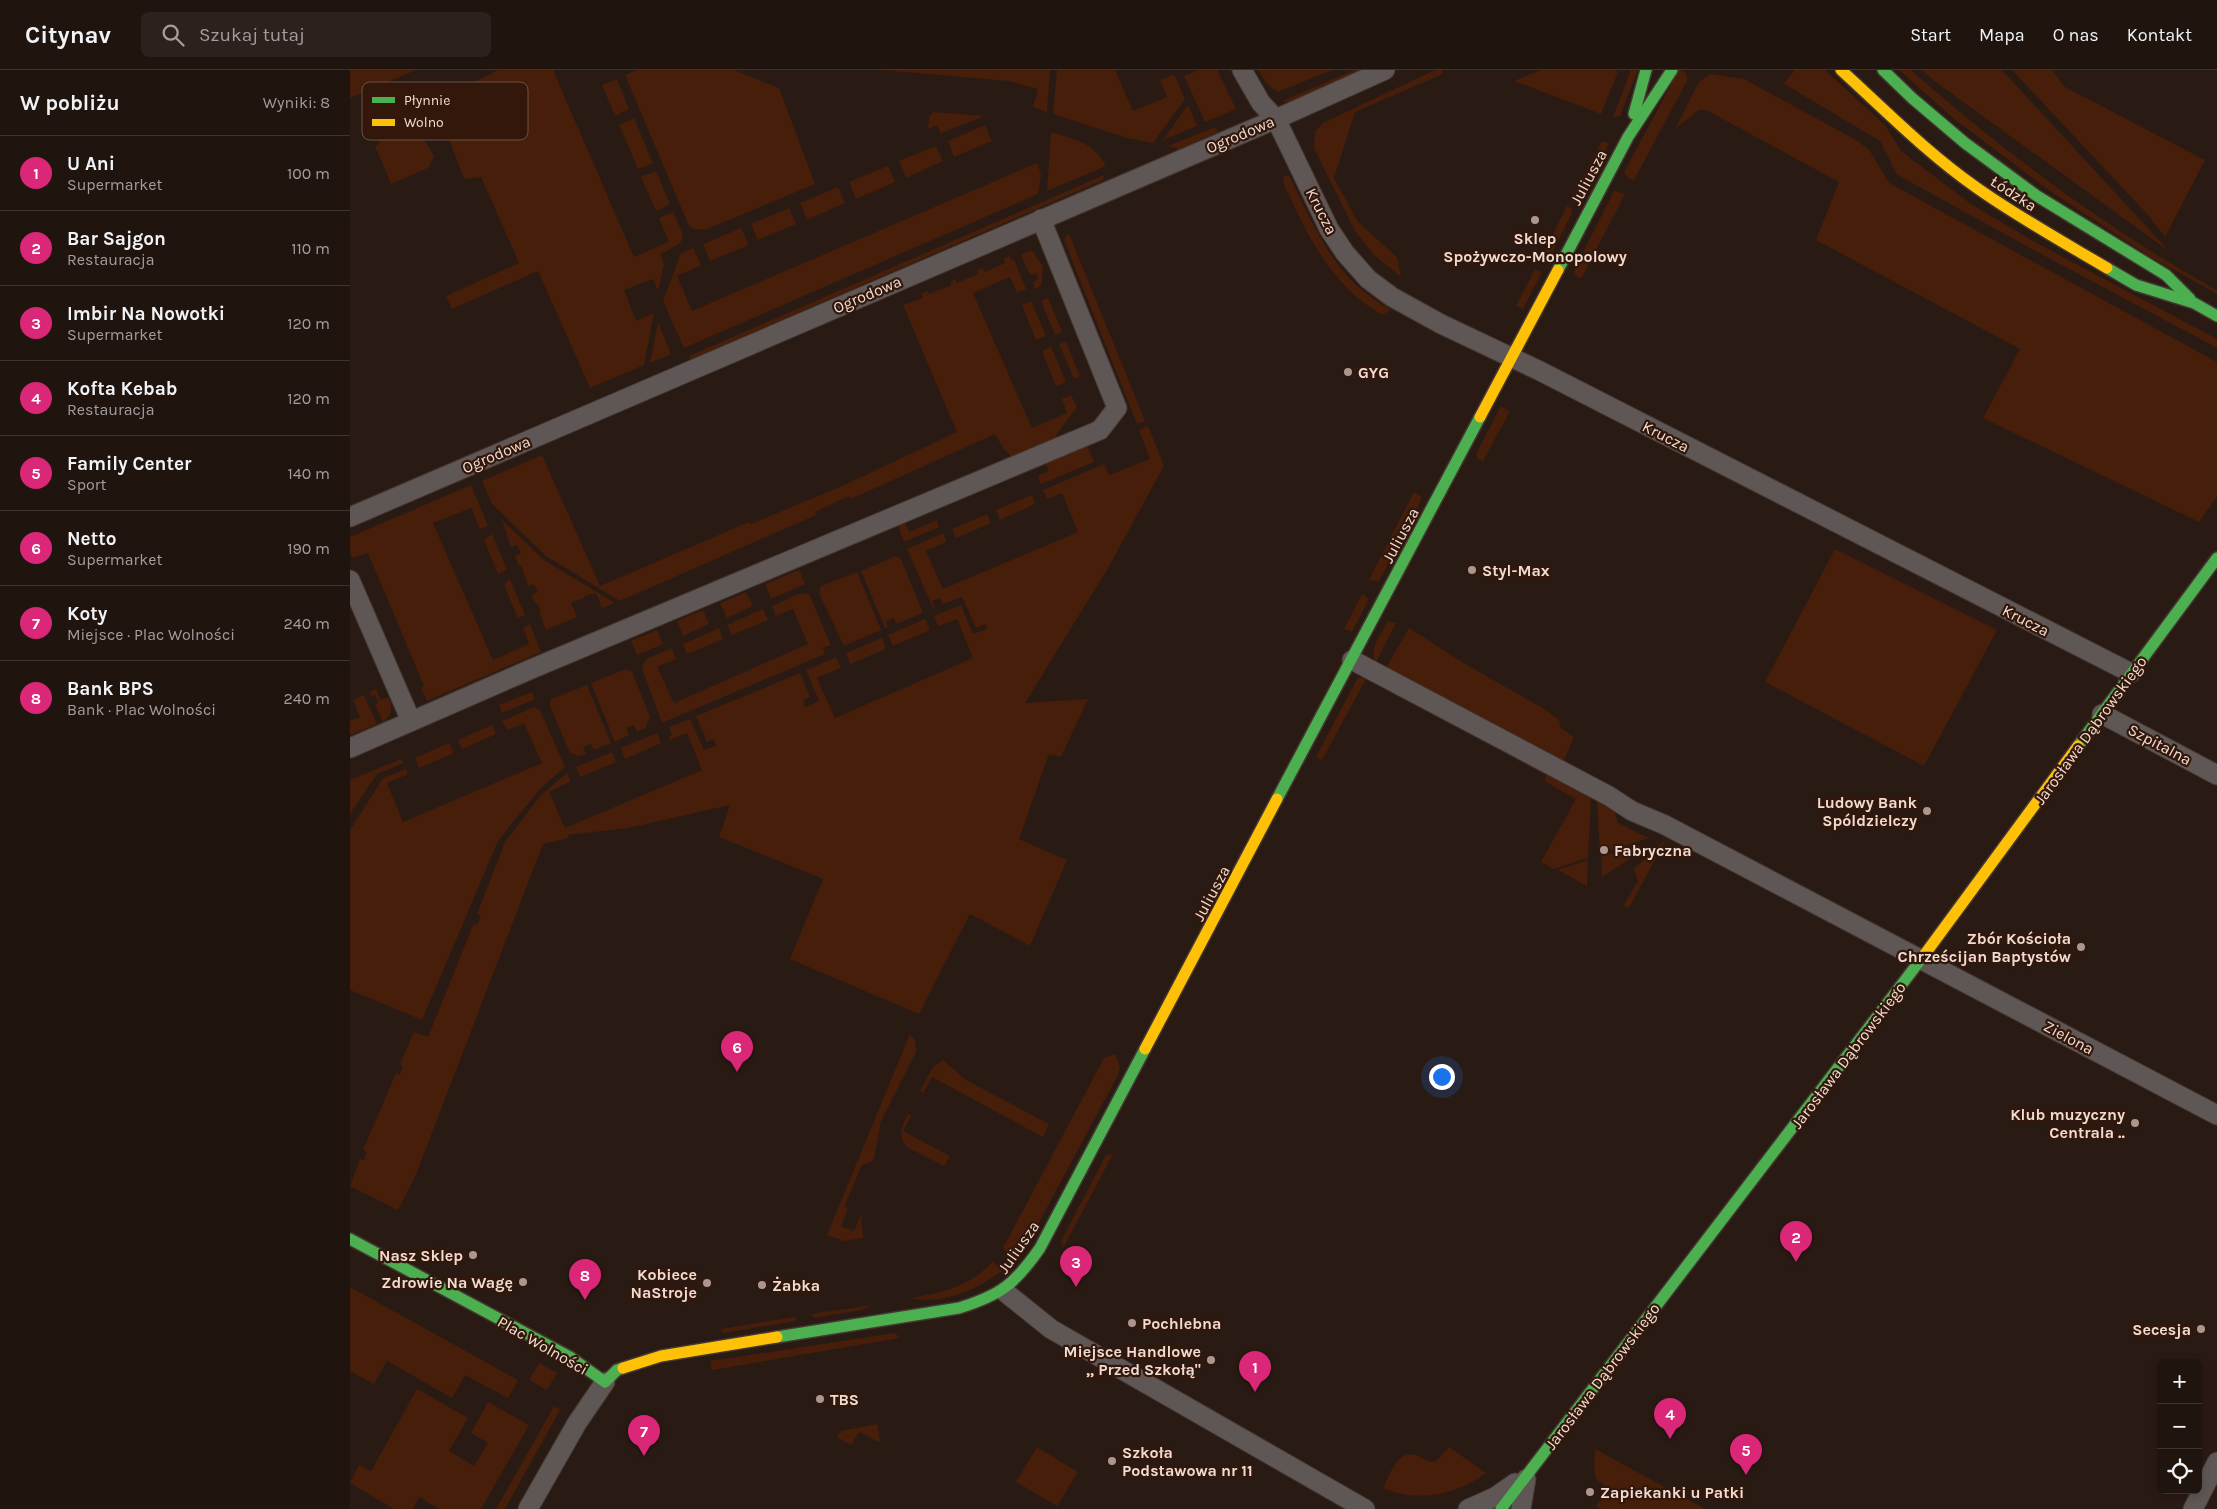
<!DOCTYPE html>
<html lang="pl">
<head>
<meta charset="utf-8">
<style>
	:root { --surface:#20140f; --page:#2d211d; --text:#f1f3f6; --muted:#a29e9e; --line:#3d332f; --accent:#db2777 }
	body { margin:0; font-family:Karla,sans-serif; background:var(--page); color:var(--text) }
	.controls { position:absolute; right:15px; bottom:15px; display:grid; overflow:hidden; border-radius:8px; box-shadow:0 2px 8px #0003 }
	.controls button { width:45px; height:45px; display:grid; place-items:center; padding:0; border:0; border-bottom:1px solid var(--line); background:var(--surface); color:var(--text); font:25px sans-serif }
	.you { position:absolute; left:1091px; top:1006px; width:18px; height:18px; margin:-12px; border:4px solid #fff; border-radius:50%; background:#1a73e8; box-shadow:0 0 0 8px #1a73e833 }
	.badge { display:grid; place-items:center; width:32px; height:32px; border-radius:50%; background:var(--accent); color:#fff; font-size:16px; font-weight:700 }
	.pin { position:absolute; translate:-50% -41px; filter:drop-shadow(0 1px 2px #0008) }
	.pin::after { content:''; position:absolute; top:26px; width:18px; height:15px; background:inherit; clip-path:polygon(0 0,100% 0,50% 100%) }
	.list { margin:0; padding:0; list-style:none }
	h2 { display:flex; justify-content:space-between; align-items:center; height:65px; margin:0; padding:0 20px; font-size:21px }
	h2 small { font-size:16px; font-weight:400; color:var(--muted) }
	.list li { display:grid; grid-template-columns:32px 1fr auto; gap:15px; align-items:center; box-sizing:border-box; height:75px; padding:0 20px; border-top:1px solid var(--line) }
	.list b { display:block; font-size:19px; white-space:nowrap }
	.list p { margin:0; font-size:16px; white-space:nowrap; color:var(--muted) }
	.list em { font-size:16px; font-style:normal; color:var(--muted) }
	.icon { flex:none; width:28px; height:28px; fill:none; stroke:currentColor; stroke-width:2; stroke-linecap:round; stroke-linejoin:round }
	.map { position:relative; flex:none; width:1867px; height:1439px; overflow:hidden }
	header { display:flex; align-items:center; gap:30px; box-sizing:border-box; height:70px; padding:0 25px; background:var(--surface); border-bottom:1px solid var(--line) }
	header strong { font-size:24px }
	nav { display:flex; gap:28px; margin-inline-start:auto; font-size:18px }
	.search { width:350px; height:45px; background:var(--page); display:flex; align-items:center; gap:12px; box-sizing:border-box; padding:0 18px; border-radius:8px; color:var(--muted); font-size:19px }
	main { display:flex }
	aside { flex:1; background:var(--surface) }
	.map>svg:first-child { display:block }
</style>
</head>
<body>
<header>
<strong>Citynav</strong>
<div class="search"><svg class="icon" aria-label="search" viewBox="0 0 24 24"><circle cx="10" cy="10" r="6"/><path d="M15 15l6 6"/></svg>Szukaj tutaj</div>
<nav><a>Start</a><a>Mapa</a><a>O nas</a><a>Kontakt</a></nav>
</header>
<main>
<aside>
<h2>W pobliżu<small>Wyniki: 8</small></h2>
<ul class="list">
<li><span class="badge">1</span><div><b>U Ani</b><p>Supermarket</p></div><em>100 m</em></li>
<li><span class="badge">2</span><div><b>Bar Sajgon</b><p>Restauracja</p></div><em>110 m</em></li>
<li><span class="badge">3</span><div><b>Imbir Na Nowotki</b><p>Supermarket</p></div><em>120 m</em></li>
<li><span class="badge">4</span><div><b>Kofta Kebab</b><p>Restauracja</p></div><em>120 m</em></li>
<li><span class="badge">5</span><div><b>Family Center</b><p>Sport</p></div><em>140 m</em></li>
<li><span class="badge">6</span><div><b>Netto</b><p>Supermarket</p></div><em>190 m</em></li>
<li><span class="badge">7</span><div><b>Koty</b><p>Miejsce · Plac Wolności</p></div><em>240 m</em></li>
<li><span class="badge">8</span><div><b>Bank BPS</b><p>Bank · Plac Wolności</p></div><em>240 m</em></li>
</ul>
</aside>
<div class="map">
<svg width="1867" height="1439" viewBox="0 0 1867 1439">
	<rect width="100%" height="100%" fill="#2a1a14"/>
	<!-- green -->
	<g fill="#461e0a">
		<path d="M0,0H66L0,28Z"/>
		<path d="M148,0H203L284,187L319,172L309,148L323,142C336,171 339,170 310,184L314,194L308,221L303,209L274,220L286,251L304,243L294,295L240,318L188,201L102,239L96,226L169,193L131,107L114,109L85,32Z"/>
		<path d="M287,0H384L429,18L465,114L355,160L345,159L339,156L275,5Z"/>
		<path d="M532,0H700L697,42L683,37L688,19L659,11Z"/>
		<path d="M707,0H765L783,41L817,27L810,10L824,4L835,29L803,73L777,68L703,44Z"/>
		<path d="M848,0H867L886,39L855,52L834,6Z"/>
		<path d="M908,0H982L928,22L917,14Z"/>
		<path d="M1004,0H1014L938,32L932,31Z"/>
		<path d="M1085,0H1092L1093,4L1005,42L984,108L1008,152L1047,187L1051,207L1023,184L1005,161L964,78L965,62L973,53Z"/>
		<path d="M1191,0H1265L1268,2L1251,44L1164,11Z"/>
		<path d="M1281,0H1288L1270,46L1263,47Z"/>
		<path d="M1329,0L1335,2L1338,9L1284,110L1278,108L1274,102Z"/>
		<path d="M1445,0H1475L1536,56L1551,81L1621,134L1683,171L1867,269V278L1680,178L1555,109L1546,103L1530,71L1436,15L1434,13Z"/>
		<path d="M1549,0H1561C1655,83 1758,160 1867,220V224L1801,187L1704,124L1603,48Z"/>
		<path d="M1572,0H1652L1820,182L1583,10Z"/>
		<path d="M1662,0H1702L1715,17L1855,90L1815,167L1798,145Z"/>
		<path d="M1360,4L1394,9L1508,71L1520,81L1539,113L1867,292V427L1849,452L1633,348L1670,279L1466,170L1489,112L1356,40H1349L1325,59L1349,12Z"/>
		<path d="M267,9L279,39L265,46L252,15Z"/>
		<path d="M838,35L847,56L813,70Z"/>
		<path d="M583,42L635,46L591,63L587,55L578,59L579,47Z"/>
		<path d="M284,48L303,93L288,99L269,55Z"/>
		<path d="M42,55C64,58 76,67 84,87L78,98L41,114L25,76L29,74L31,62Z"/>
		<path d="M635,55L642,71L604,87L598,71Z"/>
		<path d="M865,57L868,62L829,79L818,76Z"/>
		<path d="M701,62C725,70 744,72 756,96L697,121Z"/>
		<path d="M1252,71L1259,73L1233,123L1228,124L1225,123Z"/>
		<path d="M586,76L593,91L556,108L549,91Z"/>
		<path d="M687,93L691,104L688,124L334,278L313,231L331,183L343,178L351,195L327,206L342,241Z"/>
		<path d="M538,96L545,112L506,129L499,112Z"/>
		<path d="M306,101L320,134L306,141L291,107Z"/>
		<path d="M754,105L753,110L340,290L339,286Z"/>
		<path d="M939,105C965,159 985,210 1041,240L1032,245C980,215 957,164 933,112L934,106Z"/>
		<path d="M488,117L495,133L457,150L450,133Z"/>
		<path d="M1264,121L1275,124L1231,209L1225,205L1224,200Z"/>
		<path d="M1217,136L1221,138L1222,143L1201,185L1196,186L1193,184Z"/>
		<path d="M439,138L446,154L408,170L401,154Z"/>
		<path d="M391,158L399,175L360,191L353,174Z"/>
		<path d="M719,164L795,351L787,354L716,175L714,169Z"/>
		<path d="M682,180L693,197L691,216L685,219L683,212L688,209L686,203L680,205L671,185Z"/>
		<path d="M660,186L661,190H664L676,219L667,223L660,207L623,223L682,358L717,343L712,329L721,325L727,337L706,365L708,369L662,387L653,378L645,364L501,429L499,426L465,442L466,445L270,531L196,486L142,434L132,411L192,385L250,516L399,452L401,454L492,416L607,362L553,235L573,228L571,224L578,221L579,224L602,215L600,212L606,209L607,213L628,204L627,200L633,198L635,202L655,193L654,188Z"/>
		<path d="M1185,199L1192,202L1173,239L1166,236Z"/>
		<path d="M698,228L712,262L705,265L691,231Z"/>
		<path d="M681,231L696,266L686,270L672,235Z"/>
		<path d="M308,252L321,284L300,293Z"/>
		<path d="M716,272L730,306L724,309L709,274Z"/>
		<path d="M701,277L716,312L706,316L692,281Z"/>
		<path d="M1151,336L1160,341L1133,391L1128,389L1126,384Z"/>
		<path d="M798,356L814,396L758,498L675,633L738,629L711,687L699,684L669,769L717,790L680,876L620,844L569,944L440,889L473,809L369,767L380,735L278,758L218,765L219,768L193,774L65,1107L48,1140L0,1116L10,1089L14,1090L17,1082L13,1080L46,1003L50,1005L53,996L50,994L64,962L78,967L124,853L127,855L131,846L127,844L155,772L191,725L217,703L221,711L199,722L215,758L352,700L337,663L320,670L319,667L322,665L319,657L340,649L354,680L366,676L364,669L357,672L346,646L450,603L460,627L453,630L455,637L469,631L456,600L486,587L491,598L467,608L485,648L623,588L607,549L588,556L584,546L611,535L623,564L637,559L636,554L626,558L612,527L593,534L590,528L582,531L585,538H583L557,479L593,463L596,472L576,481L593,519L728,462L712,423L697,429L693,420L754,394L759,405L800,389L789,360Z"/>
		<path d="M737,375L744,392L691,414L688,406L699,401L695,392Z"/>
		<path d="M121,415L138,456L130,459L121,438L83,453L143,590L179,574L173,558L180,554L191,582L77,631L71,618L74,616L18,483L3,488L0,482V467Z"/>
		<path d="M1064,422L1071,426V431L1029,511L1019,510Z"/>
		<path d="M682,425L685,434L650,450L646,440Z"/>
		<path d="M637,444L641,453L606,468L602,459Z"/>
		<path d="M152,450L194,490L265,533L252,538L246,523L234,526V528L221,533L227,547L196,560L189,542L191,541L188,534H186L181,525L188,522L184,514L178,516L171,495L169,496L165,486L171,483L167,475L161,477Z"/>
		<path d="M587,450L589,457L554,472L548,456L555,453L559,462Z"/>
		<path d="M142,464L157,500L148,504L134,470Z"/>
		<path d="M1485,479L1647,560L1574,696L1415,612Z"/>
		<path d="M546,486L551,489L573,543L546,554L544,548L536,551L538,557L535,558L511,501Z"/>
		<path d="M449,500L455,514L421,529L415,514Z"/>
		<path d="M507,502L531,560L494,576L469,523L471,516Z"/>
		<path d="M160,509L175,545L168,548L154,515Z"/>
		<path d="M396,522L403,536L377,548L370,533Z"/>
		<path d="M451,523L459,524L481,575L473,578L475,584L312,653L292,599L296,589L322,578L326,589L307,597L324,633L458,574L443,539L426,546L422,536Z"/>
		<path d="M1012,524L1017,527L1018,531L1002,562L994,559Z"/>
		<path d="M413,539L418,550L382,565L377,555Z"/>
		<path d="M353,540L359,554L333,566L327,551Z"/>
		<path d="M575,549L580,560L543,576L538,565Z"/>
		<path d="M1038,551L1046,553L1026,592C1018,580 1032,563 1038,551Z"/>
		<path d="M369,558L373,569L337,584L333,574Z"/>
		<path d="M1059,558L1117,595L1196,640L1209,650L1211,658L1224,667L1213,692L1036,598Z"/>
		<path d="M307,560L313,574L287,585L281,571Z"/>
		<path d="M532,568L536,579L500,594L496,583Z"/>
		<path d="M276,599L282,602L300,647L295,658L287,662L284,655L276,658L279,665L265,672L241,613Z"/>
		<path d="M1013,607H1017L972,690L966,687L1007,609Z"/>
		<path d="M237,615L261,673L244,680L241,674L233,677L236,684L228,686L220,683L200,636L201,629Z"/>
		<path d="M26,619L31,630L37,627L40,630C42,641 42,645 33,652L25,635L28,633L25,625L21,626L19,622Z"/>
		<path d="M182,622L185,629L152,643L149,635Z"/>
		<path d="M14,625L27,654L0,665V651L10,647L3,630Z"/>
		<path d="M184,637L190,640L215,697L190,719L148,771L72,950L0,920V760L33,708L56,699L58,704L37,713L53,752L192,693L174,653L158,660L152,651Z"/>
		<path d="M142,655L146,664L112,679L108,670Z"/>
		<path d="M307,663L311,673L275,689L271,678Z"/>
		<path d="M99,673L104,683L69,698L65,688Z"/>
		<path d="M262,682L266,692L230,707L226,697Z"/>
		<path d="M51,689L54,693L27,704L0,744V710Z"/>
		<path d="M1197,705L1241,728L1238,788L1204,799L1191,792L1226,729L1194,711Z"/>
		<path d="M1247,731L1264,740L1268,753L1299,768L1250,784Z"/>
		<path d="M1316,769L1279,838L1273,836L1288,811L1284,799Z"/>
		<path d="M1277,778L1280,789L1252,807L1251,787Z"/>
		<path d="M1238,790L1237,816L1208,800Z"/>
		<path d="M560,964L565,971L566,982L531,1051L524,1088L521,1092L512,1095L494,1137L498,1139L491,1156L504,1161L511,1144L513,1168L494,1171L477,1165Z"/>
		<path d="M765,984L770,997L768,1005L678,1173L664,1191L653,1178L754,988Z"/>
		<path d="M593,990L616,1010L699,1054L693,1067L582,1007L573,1023L570,1021L583,997Z"/>
		<path d="M558,1044L561,1046L553,1061L600,1086L594,1096L557,1077C547,1066 552,1056 558,1044Z"/>
		<path d="M763,1084L713,1178L711,1171L756,1085Z"/>
		<path d="M643,1191L652,1201C627,1219 593,1236 560,1228C593,1223 621,1216 643,1191Z"/>
		<path d="M0,1217L168,1310L158,1328L115,1305L102,1328L37,1291L24,1314L0,1301Z"/>
		<path d="M523,1235L512,1240L464,1248L461,1244Z"/>
		<path d="M445,1247L446,1251L374,1263L370,1259Z"/>
		<path d="M545,1263L550,1268L362,1300L360,1291Z"/>
		<path d="M189,1293L207,1303L197,1320L179,1310Z"/>
		<path d="M67,1319L118,1348L99,1381L124,1396L138,1373L121,1363L138,1332L179,1355L131,1439H89L69,1427L63,1439H44L0,1413L9,1395L21,1401Z"/>
		<path d="M204,1336L210,1340L155,1439H146Z"/>
		<path d="M527,1354L531,1373L509,1362L501,1375L487,1367L491,1361Z"/>
		<path d="M687,1377L728,1402L707,1436L666,1412Z"/>
		<path d="M1099,1377L1136,1403C1107,1425 1067,1433 1033,1418C1040,1405 1047,1380 1065,1385C1070,1386 1075,1390 1080,1392L1086,1391Z"/>
		<path d="M1245,1379L1355,1439H1251L1246,1436L1258,1418L1246,1409L1244,1398Z"/>
	</g>
	<g fill="none" stroke-linecap="round" stroke-linejoin="round">
		<!-- street casing -->
		<g stroke="#443630" stroke-width="21">
			<g id="street">
				<path d="M892,0L911,33L926,49L979,159L995,183L1018,209L1042,227L1091,254L1190,301L1781,603"/>
				<path d="M0,447L926,49L1035,0"/>
				<path d="M0,510L61,651"/>
				<path d="M1002,590L1259,726L1282,741L1315,755L1867,1045"/>
				<path d="M1752,644L1867,705"/>
				<path d="M0,678L179,600L750,360L767,338L691,149"/>
				<path d="M655,1222L701,1259L1015,1439"/>
				<path d="M178,1439L227,1353L255,1312"/>
				<path d="M1118,1439L1145,1427L1165,1413"/>
				<path d="M1171,1439L1176,1409"/>
				<path d="M1843,1439L1867,1392"/>
			</g>
		</g>
		<!-- fast casing -->
		<g stroke="#443630" stroke-width="14">
			<g id="fast">
				<path d="M1533,0L1562,28L1615,73L1687,126L1816,205L1840,229"/>
				<path d="M1284,44L1296,0"/>
				<path d="M1757,198L1786,215L1844,233L1867,246"/>
				<path d="M1208,200L1278,67L1322,0"/>
				<path d="M1728,676L1867,488"/>
				<path d="M927,729L1130,347"/>
				<path d="M0,1169L220,1287L255,1312L267,1300L273,1298"/>
				<path d="M427,1267L609,1238C651,1225 665,1214 690,1178L795,979"/>
				<path d="M1151,1439L1575,884"/>
			</g>
		</g>
		<!-- slow casing -->
		<g stroke="#443630" stroke-width="14">
			<g id="slow">
				<path d="M1491,0C1535,40 1578,84 1627,118C1668,147 1713,172 1757,198"/>
				<path d="M1130,347L1208,200"/>
				<path d="M1575,884L1728,676"/>
				<path d="M795,979L927,729"/>
				<path d="M273,1298L311,1286L427,1267"/>
			</g>
		</g>
		<!-- street -->
		<use href="#street" stroke="#5f5755" stroke-width="19"/>
		<!-- fast -->
		<use href="#fast" stroke="#4caf50" stroke-width="11"/>
		<!-- slow -->
		<use href="#slow" stroke="#ffc107" stroke-width="11"/>
	</g>
	<!-- markers -->
	<g fill="#aa9890" stroke="#33170b" stroke-width="2">
		<circle cx="1185" cy="150" r="5"/>
		<circle cx="998" cy="302" r="5"/>
		<circle cx="1122" cy="500" r="5"/>
		<circle cx="1577" cy="741" r="5"/>
		<circle cx="1254" cy="780" r="5"/>
		<circle cx="1731" cy="877" r="5"/>
		<circle cx="1785" cy="1053" r="5"/>
		<circle cx="123" cy="1185" r="5"/>
		<circle cx="173" cy="1212" r="5"/>
		<circle cx="357" cy="1213" r="5"/>
		<circle cx="412" cy="1215" r="5"/>
		<circle cx="782" cy="1253" r="5"/>
		<circle cx="1851" cy="1259" r="5"/>
		<circle cx="861" cy="1290" r="5"/>
		<circle cx="470" cy="1329" r="5"/>
		<circle cx="762" cy="1391" r="5"/>
		<circle cx="1240" cy="1422" r="5"/>
	</g>
	<g text-anchor="middle" stroke-width="4.5" stroke-linejoin="round" paint-order="stroke">
		<!-- street labels -->
		<g font-size="16" fill="#efdcd3" stroke="#33170b">
			<text transform="translate(890 64) rotate(-23)" y="6">Ogrodowa</text>
			<text transform="translate(1238 107) rotate(-62)" y="6">Juliusza</text>
			<text transform="translate(1664 123) rotate(33)" y="6">Łódzka</text>
			<text transform="translate(972 141) rotate(63)" y="6">Krucza</text>
			<text transform="translate(517 224) rotate(-23)" y="6">Ogrodowa</text>
			<text transform="translate(1316 366) rotate(27)" y="6">Krucza</text>
			<text transform="translate(146 384) rotate(-23)" y="6">Ogrodowa</text>
			<text transform="translate(1050 465) rotate(-62)" y="6">Juliusza</text>
			<text transform="translate(1676 550) rotate(27)" y="6">Krucza</text>
			<text transform="translate(1740 660) rotate(-54)" y="6">Jarosława Dąbrowskiego</text>
			<text transform="translate(1810 674) rotate(28)" y="6">Szpitalna</text>
			<text transform="translate(861 823) rotate(-62)" y="6">Juliusza</text>
			<text transform="translate(1719 967) rotate(28)" y="6">Zielona</text>
			<text transform="translate(1498 985) rotate(-53)" y="6">Jarosława Dąbrowskiego</text>
			<text transform="translate(668 1177) rotate(-55)" y="6">Juliusza</text>
			<text transform="translate(193 1275) rotate(30)" y="6">Plac Wolności</text>
			<text transform="translate(1252 1306) rotate(-53)" y="6">Jarosława Dąbrowskiego</text>
		</g>
		<!-- poi labels -->
		<g font-size="16" font-weight="bold" fill="#efdcd3" stroke="#33170b" text-anchor="start">
			<text x="1185" y="174" text-anchor="middle">Sklep<tspan x="1185" dy="18">Spożywczo-Monopolowy</tspan></text>
			<text x="1008" y="308">GYG</text>
			<text x="1132" y="506">Styl-Max</text>
			<text x="1567" y="738" text-anchor="end">Ludowy Bank<tspan x="1567" dy="18">Spóldzielczy</tspan></text>
			<text x="1264" y="786">Fabryczna</text>
			<text x="1721" y="874" text-anchor="end">Zbór Kościoła<tspan x="1721" dy="18">Chrześcijan Baptystów</tspan></text>
			<text x="1775" y="1050" text-anchor="end">Klub muzyczny<tspan x="1775" dy="18">Centrala ..</tspan></text>
			<text x="113" y="1191" text-anchor="end">Nasz Sklep</text>
			<text x="347" y="1210" text-anchor="end">Kobiece<tspan x="347" dy="18">NaStroje</tspan></text>
			<text x="163" y="1218" text-anchor="end">Zdrowie Na Wagę</text>
			<text x="422" y="1221">Żabka</text>
			<text x="792" y="1259">Pochlebna</text>
			<text x="1841" y="1265" text-anchor="end">Secesja</text>
			<text x="851" y="1287" text-anchor="end">Miejsce Handlowe<tspan x="851" dy="18">,, Przed Szkołą"</tspan></text>
			<text x="480" y="1335">TBS</text>
			<text x="772" y="1388">Szkoła<tspan x="772" dy="18">Podstawowa nr 11</tspan></text>
			<text x="1250" y="1428">Zapiekanki u Patki</text>
		</g>
	</g>
	<!-- legend -->
	<rect x="12" y="12" width="166" height="58" rx="8" fill="#33170b" stroke="#6b5247" stroke-width="1"/>
	<rect x="22" y="27" width="23" height="6" fill="#4caf50"/>
	<rect x="22" y="49" width="23" height="7" fill="#ffc107"/>
	<g font-size="14" fill="#efdcd3">
		<text x="54" y="35">Płynnie</text>
		<text x="54" y="57">Wolno</text>
	</g>
</svg>
<div class="controls">
<button>+</button>
<button>−</button>
<button><svg class="icon" aria-label="locate" viewBox="0 0 24 24"><circle cx="12" cy="12" r="6"/><path d="M12 2v4M12 18v4M2 12h4M18 12h4"/></svg></button>
</div>
<div class="you"></div>
<div class="pin badge" style="left:905px;top:1322px">1</div>
<div class="pin badge" style="left:1446px;top:1192px">2</div>
<div class="pin badge" style="left:726px;top:1217px">3</div>
<div class="pin badge" style="left:1320px;top:1369px">4</div>
<div class="pin badge" style="left:1396px;top:1405px">5</div>
<div class="pin badge" style="left:387px;top:1002px">6</div>
<div class="pin badge" style="left:294px;top:1386px">7</div>
<div class="pin badge" style="left:235px;top:1230px">8</div>
</div>
</main>
</body>
</html>
